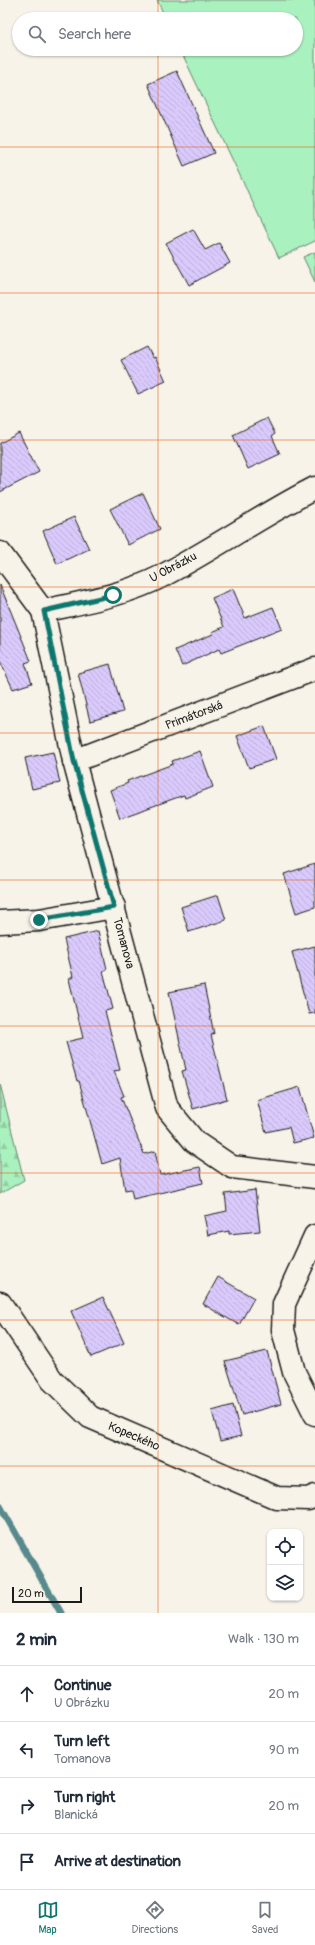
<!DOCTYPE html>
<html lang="en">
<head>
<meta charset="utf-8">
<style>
	:root { --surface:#fff; --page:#f6f6f7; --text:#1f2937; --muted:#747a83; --line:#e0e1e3; --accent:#0f766e }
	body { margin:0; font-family:Pangolin,sans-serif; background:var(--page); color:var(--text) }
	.controls { position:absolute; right:12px; bottom:12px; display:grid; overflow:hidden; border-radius:8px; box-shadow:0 1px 3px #0004 }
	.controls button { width:36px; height:36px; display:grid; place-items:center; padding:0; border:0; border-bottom:1px solid var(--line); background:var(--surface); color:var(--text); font:20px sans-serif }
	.scale { position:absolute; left:12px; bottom:10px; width:70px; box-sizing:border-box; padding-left:4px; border:2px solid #1c1c1c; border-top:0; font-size:11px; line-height:14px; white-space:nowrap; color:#1c1c1c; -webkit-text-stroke:3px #f7f3e8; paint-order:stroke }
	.stop { position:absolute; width:12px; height:12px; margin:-9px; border:3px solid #0f766e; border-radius:50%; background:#fff }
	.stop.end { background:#0f766e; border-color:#fff; box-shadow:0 1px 4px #0008 }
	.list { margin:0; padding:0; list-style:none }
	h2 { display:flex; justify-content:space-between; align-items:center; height:52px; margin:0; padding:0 16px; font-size:17px }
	h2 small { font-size:13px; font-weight:400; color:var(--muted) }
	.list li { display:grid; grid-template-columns:26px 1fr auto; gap:12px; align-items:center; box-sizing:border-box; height:56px; padding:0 16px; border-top:1px solid var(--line) }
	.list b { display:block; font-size:15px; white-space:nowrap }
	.list p { margin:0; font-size:13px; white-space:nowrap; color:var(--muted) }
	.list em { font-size:13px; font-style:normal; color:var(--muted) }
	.icon { flex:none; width:22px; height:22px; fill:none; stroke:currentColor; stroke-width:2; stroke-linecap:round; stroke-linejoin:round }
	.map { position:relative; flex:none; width:315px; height:1613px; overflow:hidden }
	.search { position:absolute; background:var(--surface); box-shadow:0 1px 3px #0004; left:12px; right:12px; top:12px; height:44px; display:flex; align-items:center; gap:10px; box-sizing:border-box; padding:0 14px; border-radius:22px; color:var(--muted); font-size:15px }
	.sheet { height:276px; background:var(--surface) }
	nav { display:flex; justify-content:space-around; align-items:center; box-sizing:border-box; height:56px; border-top:1px solid var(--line); background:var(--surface); font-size:11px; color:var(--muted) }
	nav a { display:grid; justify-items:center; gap:2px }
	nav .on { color:var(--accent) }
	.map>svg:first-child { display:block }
</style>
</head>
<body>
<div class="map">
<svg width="315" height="1613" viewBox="0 0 315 1613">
	<defs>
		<pattern id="forest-firs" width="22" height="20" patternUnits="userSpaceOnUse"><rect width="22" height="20" fill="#a9f1be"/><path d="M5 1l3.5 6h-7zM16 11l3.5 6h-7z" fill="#91cea3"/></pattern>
		<pattern id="building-back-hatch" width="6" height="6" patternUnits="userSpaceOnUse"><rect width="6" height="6" fill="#dacafc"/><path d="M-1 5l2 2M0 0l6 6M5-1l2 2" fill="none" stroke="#baadd7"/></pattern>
	</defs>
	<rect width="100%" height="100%" fill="#f7f3e8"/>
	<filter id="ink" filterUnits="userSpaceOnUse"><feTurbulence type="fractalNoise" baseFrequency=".025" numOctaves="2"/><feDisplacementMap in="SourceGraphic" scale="8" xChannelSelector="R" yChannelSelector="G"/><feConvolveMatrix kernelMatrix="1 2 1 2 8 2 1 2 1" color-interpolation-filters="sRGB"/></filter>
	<g filter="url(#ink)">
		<!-- forest -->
		<path fill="url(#forest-firs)" stroke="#62866d" d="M0,1084L24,1180L0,1194Z"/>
		<!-- park -->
		<g fill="#a9f1be" stroke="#62866d">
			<path d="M157,0H315V241L279,258L180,49H296V19H166Z"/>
			<path d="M315,252V282L303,257Z"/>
		</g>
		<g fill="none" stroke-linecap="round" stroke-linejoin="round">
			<!-- stream -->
			<path stroke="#58898c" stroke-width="7" d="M0,1506L61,1613"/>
		</g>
		<!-- building -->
		<g fill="url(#building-back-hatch)" stroke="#1c1c1c">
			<path d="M177,71L214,153L184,166L148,84Z"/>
			<path d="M193,229L205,250L219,243L230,263L189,285L166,243Z"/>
			<path d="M147,347L153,358L155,357L166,381L138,394L121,360Z"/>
			<path d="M267,418L275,434L272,436L280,454L248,469L233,435Z"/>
			<path d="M19,433L39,472L0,492V443Z"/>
			<path d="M143,493L160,529L128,545L110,509Z"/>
			<path d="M74,517L89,549L57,564L43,531Z"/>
			<path d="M0,585L31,661L25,663L32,683L13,689L0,661Z"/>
			<path d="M233,589L245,618L273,607L282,629L221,653L219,649L182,666L175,650L213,634L212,632L224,627L212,598Z"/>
			<path d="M110,664L123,712L90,721L78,673Z"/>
			<path d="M264,726L276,759L249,768L237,736Z"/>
			<path d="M200,751L213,787L185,798L184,795L120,818L110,790L128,783L127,781L173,764L172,761Z"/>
			<path d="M53,752L60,783L32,789L25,758Z"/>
			<path d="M315,864V907L296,913L284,874Z"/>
			<path d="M218,895L226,920L189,932L181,907Z"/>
			<path d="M98,931L107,969L103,971L113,1009L105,1011L120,1070L114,1071L124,1096L121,1097L144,1154L155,1151L160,1175L200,1167L203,1183L133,1199L131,1189L125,1190L120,1158L102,1164L79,1081H77L66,1042L83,1038L69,979L73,977L64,939Z"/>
			<path d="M315,946V1013L309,1014L292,952Z"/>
			<path d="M204,985L214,1034L211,1035L227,1099L193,1109L182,1071L186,1070L169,992Z"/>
			<path d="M300,1087L314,1138L293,1143L289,1127L266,1132L257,1100Z"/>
			<path d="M255,1190L260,1231L229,1234V1231L208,1235L204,1216L227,1211L225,1194Z"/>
			<path d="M218,1277L254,1298L239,1325L203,1304Z"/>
			<path d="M103,1297L124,1343L91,1357L71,1311Z"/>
			<path d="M267,1351L281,1404L242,1415L225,1361Z"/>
			<path d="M233,1405L241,1436L220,1441L212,1411Z"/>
		</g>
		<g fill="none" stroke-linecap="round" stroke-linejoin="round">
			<!-- street casing -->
			<g stroke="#1c1c1c" stroke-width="25">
				<g id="street">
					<path d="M0,553L43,611L74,761L167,1108L195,1142L232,1167L315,1177"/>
					<path d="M43,611C83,602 126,595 162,576C214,549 262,515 315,488"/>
					<path d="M74,761L315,669"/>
					<path d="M0,922L39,920L114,907"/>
					<path d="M315,1236L284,1304L283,1330L294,1372L315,1414"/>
					<path d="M0,1303L52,1380L90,1417L277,1498L308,1499L315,1496"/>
				</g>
			</g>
			<!-- street -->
			<use href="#street" stroke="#f7f3e8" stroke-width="22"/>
		</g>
	</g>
	<g fill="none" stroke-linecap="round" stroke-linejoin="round" filter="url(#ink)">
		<!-- route -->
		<path stroke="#0f766e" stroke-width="5" d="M39,920L114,907L74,761L44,611L113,595"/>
	</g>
	<!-- grid -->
	<path fill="none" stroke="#e8590c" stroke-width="1" stroke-opacity="0.55" d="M158,0V19M158,49V1613M0,147H315M0,293H315M0,440H315M0,587H315M0,733H315M0,880H315M0,1026H315M0,1173H315M0,1320H315M0,1466H315"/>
	<g text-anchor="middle" stroke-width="3" stroke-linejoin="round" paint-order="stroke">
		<!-- street labels -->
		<g font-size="12" fill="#1c1c1c" stroke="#f7f3e8">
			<text transform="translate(173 567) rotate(-28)" y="4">U Obrázku</text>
			<text transform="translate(194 715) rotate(-21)" y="4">Primátorská</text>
			<text transform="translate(124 943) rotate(75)" y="4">Tomanova</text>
			<text transform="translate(134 1436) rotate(23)" y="4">Kopeckého</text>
		</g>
	</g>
</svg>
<div class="controls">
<button><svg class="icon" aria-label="locate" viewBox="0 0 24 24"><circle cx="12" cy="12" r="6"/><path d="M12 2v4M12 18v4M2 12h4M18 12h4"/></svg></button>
<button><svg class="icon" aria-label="layers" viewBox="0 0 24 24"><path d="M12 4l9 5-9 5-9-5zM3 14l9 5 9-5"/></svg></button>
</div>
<div class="scale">20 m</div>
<div class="stop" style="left:113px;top:595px"></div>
<div class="stop end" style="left:39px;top:920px"></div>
<div class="search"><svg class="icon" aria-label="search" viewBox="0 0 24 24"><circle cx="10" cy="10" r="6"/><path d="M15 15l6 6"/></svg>Search here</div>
</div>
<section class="sheet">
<h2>2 min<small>Walk · 130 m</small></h2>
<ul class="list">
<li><svg class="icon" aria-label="ahead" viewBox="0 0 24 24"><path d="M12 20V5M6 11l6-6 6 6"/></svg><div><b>Continue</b><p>U Obrázku</p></div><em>20 m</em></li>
<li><svg class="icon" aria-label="left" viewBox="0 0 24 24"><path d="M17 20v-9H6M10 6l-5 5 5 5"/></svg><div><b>Turn left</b><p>Tomanova</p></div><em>90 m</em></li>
<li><svg class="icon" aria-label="right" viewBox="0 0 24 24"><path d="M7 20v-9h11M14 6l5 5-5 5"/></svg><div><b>Turn right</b><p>Blanická</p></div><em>20 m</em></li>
<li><svg class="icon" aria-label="arrive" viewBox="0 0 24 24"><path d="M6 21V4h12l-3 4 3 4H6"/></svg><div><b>Arrive at destination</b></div></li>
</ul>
</section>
<nav>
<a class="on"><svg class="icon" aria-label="map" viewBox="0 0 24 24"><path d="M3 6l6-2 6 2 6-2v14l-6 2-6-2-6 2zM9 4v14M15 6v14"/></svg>Map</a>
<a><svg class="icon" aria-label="directions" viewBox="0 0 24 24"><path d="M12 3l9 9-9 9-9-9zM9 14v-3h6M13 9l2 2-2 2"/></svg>Directions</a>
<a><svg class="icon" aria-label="saved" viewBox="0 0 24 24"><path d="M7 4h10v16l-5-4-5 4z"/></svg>Saved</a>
</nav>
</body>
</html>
